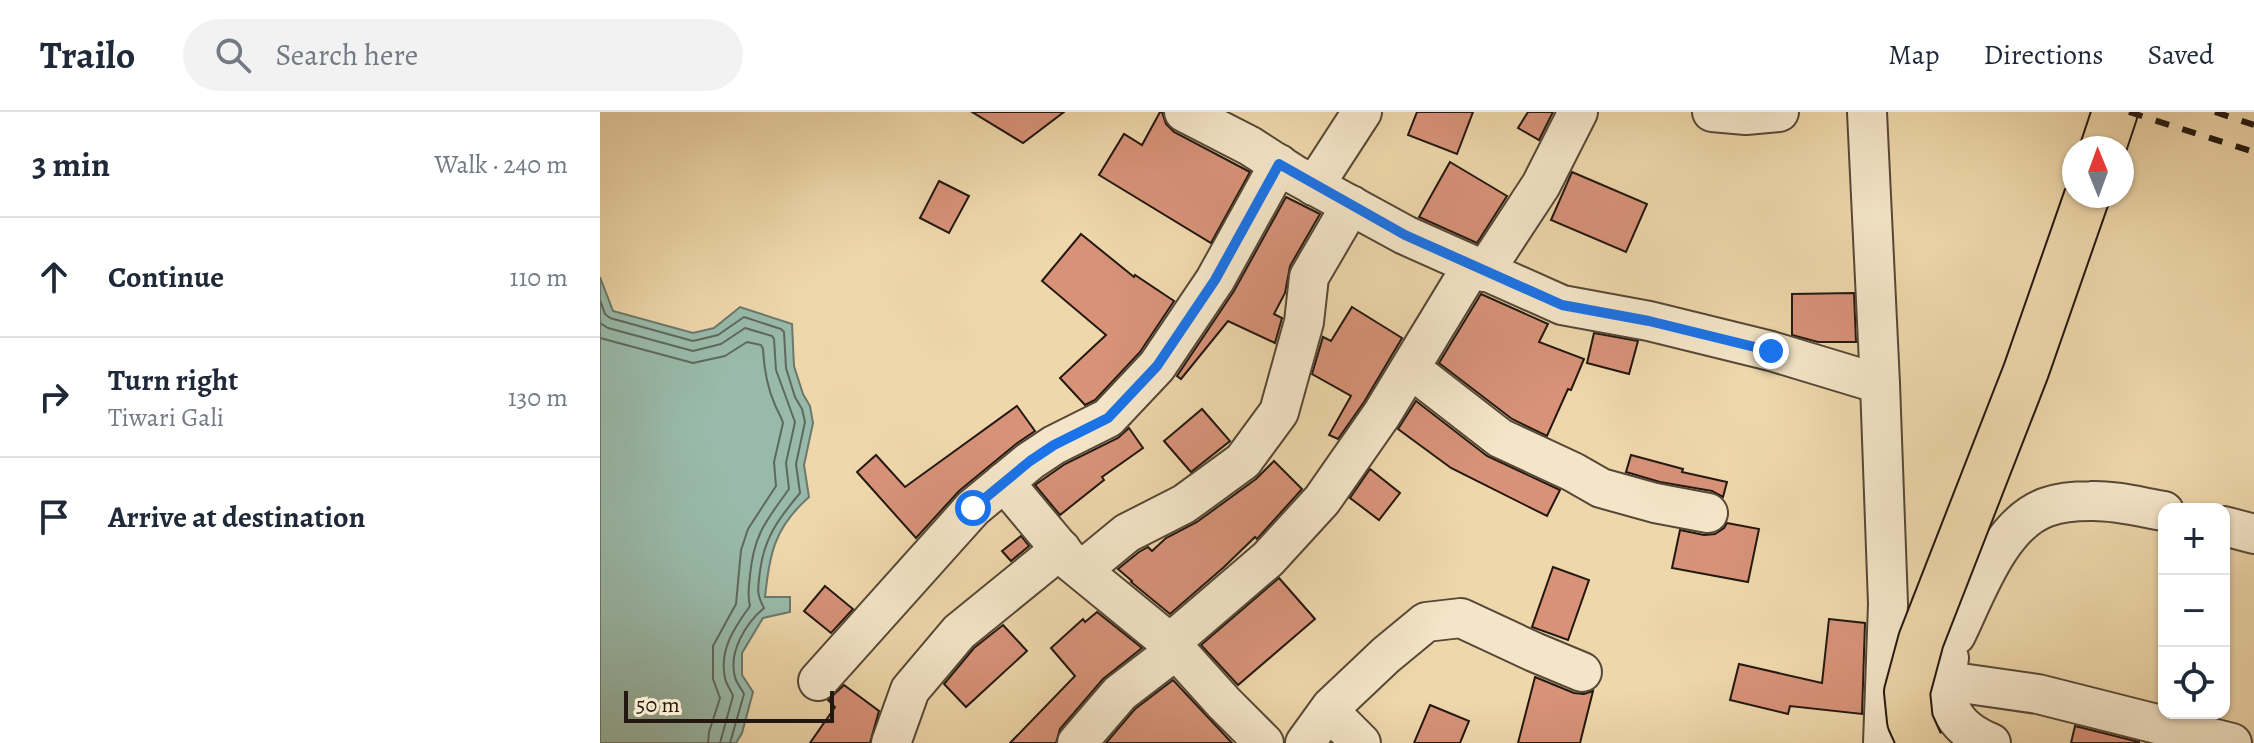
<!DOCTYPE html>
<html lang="en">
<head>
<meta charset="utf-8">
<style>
	:root { --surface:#fff; --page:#f2f2f3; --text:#1f2937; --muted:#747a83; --line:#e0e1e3 }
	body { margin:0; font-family:Alegreya,serif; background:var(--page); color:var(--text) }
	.controls { position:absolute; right:24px; bottom:24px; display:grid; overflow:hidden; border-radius:16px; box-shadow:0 2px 6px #0004 }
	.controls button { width:72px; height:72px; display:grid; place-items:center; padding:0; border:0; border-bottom:2px solid var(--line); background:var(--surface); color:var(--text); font:40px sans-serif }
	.compass { position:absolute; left:1462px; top:24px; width:72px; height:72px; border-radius:50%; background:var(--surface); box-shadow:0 2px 6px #0004; rotate:359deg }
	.scale { position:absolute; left:24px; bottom:20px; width:210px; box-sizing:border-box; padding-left:8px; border:4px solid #231810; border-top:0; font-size:22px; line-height:28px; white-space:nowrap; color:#231810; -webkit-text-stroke:6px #f4e5c8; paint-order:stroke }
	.stop { position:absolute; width:24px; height:24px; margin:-18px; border:6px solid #1a73e8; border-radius:50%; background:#fff }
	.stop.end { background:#1a73e8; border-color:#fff; box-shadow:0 2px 8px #0008 }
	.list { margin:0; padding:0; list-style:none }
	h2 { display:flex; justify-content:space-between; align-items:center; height:104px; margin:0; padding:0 32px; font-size:34px }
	h2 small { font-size:26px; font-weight:400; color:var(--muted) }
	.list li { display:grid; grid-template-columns:52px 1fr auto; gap:24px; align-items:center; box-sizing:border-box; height:120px; padding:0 32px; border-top:2px solid var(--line) }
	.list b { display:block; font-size:30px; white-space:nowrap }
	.list p { margin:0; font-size:26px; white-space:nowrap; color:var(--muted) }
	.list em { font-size:26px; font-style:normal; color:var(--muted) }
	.icon { flex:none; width:44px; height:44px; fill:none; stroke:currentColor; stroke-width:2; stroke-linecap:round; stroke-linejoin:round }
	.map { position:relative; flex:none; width:1654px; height:631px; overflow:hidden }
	header { display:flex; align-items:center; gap:48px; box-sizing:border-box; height:112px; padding:0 40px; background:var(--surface); border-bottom:2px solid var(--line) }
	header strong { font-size:38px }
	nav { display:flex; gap:44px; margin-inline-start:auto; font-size:28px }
	.search { width:560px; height:72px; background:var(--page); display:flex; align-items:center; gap:20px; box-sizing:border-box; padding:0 28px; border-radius:44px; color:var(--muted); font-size:30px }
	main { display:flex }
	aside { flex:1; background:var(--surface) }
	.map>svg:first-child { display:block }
</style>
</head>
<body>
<header>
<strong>Trailo</strong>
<div class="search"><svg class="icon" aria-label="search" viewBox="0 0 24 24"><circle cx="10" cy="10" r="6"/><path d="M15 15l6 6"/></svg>Search here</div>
<nav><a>Map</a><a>Directions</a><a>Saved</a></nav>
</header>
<main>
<aside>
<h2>3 min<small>Walk · 240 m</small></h2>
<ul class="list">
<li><svg class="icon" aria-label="ahead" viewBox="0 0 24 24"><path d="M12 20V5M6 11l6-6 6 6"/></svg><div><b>Continue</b></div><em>110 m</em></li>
<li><svg class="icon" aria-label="right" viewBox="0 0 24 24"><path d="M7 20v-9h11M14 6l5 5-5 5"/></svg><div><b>Turn right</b><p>Tiwari Gali</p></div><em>130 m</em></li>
<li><svg class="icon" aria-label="arrive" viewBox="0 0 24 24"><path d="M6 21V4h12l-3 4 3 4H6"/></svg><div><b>Arrive at destination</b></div></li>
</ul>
</aside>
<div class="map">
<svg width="1654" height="631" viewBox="0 0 1654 631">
	<rect width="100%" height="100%" fill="#eed7ab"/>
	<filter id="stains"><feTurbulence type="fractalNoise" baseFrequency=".0025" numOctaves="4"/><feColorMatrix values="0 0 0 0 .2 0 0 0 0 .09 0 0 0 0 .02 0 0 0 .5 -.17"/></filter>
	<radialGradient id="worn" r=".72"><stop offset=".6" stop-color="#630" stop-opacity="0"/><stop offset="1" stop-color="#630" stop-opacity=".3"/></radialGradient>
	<!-- water -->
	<path fill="#99baaa" stroke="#6a796c" stroke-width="2" d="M0,165L13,199L93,221L114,216L140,195L192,212L194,254L203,282L210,294L213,311L204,353L209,385C174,416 170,441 165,485H190V500L163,506L142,541V563L153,580L142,621L136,631H0Z"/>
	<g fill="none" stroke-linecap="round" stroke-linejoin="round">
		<!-- shore -->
		<g stroke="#5e695d" stroke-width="2">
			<path d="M0,188L5,202L10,206L93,229L118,223L144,205L181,217L184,220L186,256L195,285L202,297L205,310L196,352L200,381C179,406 164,426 160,459C158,476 156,482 164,496C146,511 128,540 135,565C136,571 142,577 144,582L130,631"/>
			<path d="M0,211L8,216L93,239L121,232L145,216L172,224L174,227L176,258L195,310L186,351L189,377C166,409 154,422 150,463C149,474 147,483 150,494C134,516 119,538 125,566C126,572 131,578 133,584L120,631"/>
			<path d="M0,226L93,251L125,244L147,230L161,233L163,237C164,256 167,275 175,293C178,300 181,304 183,311L174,350L176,374L148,417L141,438L136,492L113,534V567L120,586L109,620L108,631"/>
		</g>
	</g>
	<!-- building -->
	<g fill="#d79278" stroke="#231810" stroke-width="2">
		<path d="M372,0H464L423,31Z"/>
		<path d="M560,0H562L566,12L574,20L650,60L611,131L499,63L524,22L542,33Z"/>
		<path d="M817,0H873L857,42L808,23Z"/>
		<path d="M928,0H953L939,28L918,16Z"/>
		<path d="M850,50L907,84L877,131L819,105Z"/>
		<path d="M972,60L1047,92L1026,140L951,108Z"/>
		<path d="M339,69L369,84L349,121L320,106Z"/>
		<path d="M686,85L720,102L690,154L685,181L674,202L682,206L675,231L628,209L581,267L577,264L634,179Z"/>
		<path d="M481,122L534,165L535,163L574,189L540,240L495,288L485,293L460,266L506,223L442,169Z"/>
		<path d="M1254,181L1256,230H1218L1192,223V182Z"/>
		<path d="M881,182L948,212L939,230L984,247L971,278L968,277L947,324L912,307L839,251Z"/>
		<path d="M752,195L802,226L764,290L738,327L729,323L751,284L712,262L723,225L731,229Z"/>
		<path d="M994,221L1038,229L1029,262L987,251Z"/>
		<path d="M816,289L887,344L960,378L947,404L851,356L798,317Z"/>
		<path d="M417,294L435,319L416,332L359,379L316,426L257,360L276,343L305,375Z"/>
		<path d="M602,297L630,329L591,360L564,329Z"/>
		<path d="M529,316L543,336L502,365L504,368L460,403L435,373L465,352L518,326Z"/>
		<path d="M1031,343L1083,357L1082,360L1127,370L1123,385L1112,379L1060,370L1026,360Z"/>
		<path d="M674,349L702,377L657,427L655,425L624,455L570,502L531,470L532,469L518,457L539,440L548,435L552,439L566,426L597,410L656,367Z"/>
		<path d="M770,357L800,381L779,408L750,386Z"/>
		<path d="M1127,411L1159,417L1148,470L1072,456L1080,418L1104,423L1115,422L1124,416Z"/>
		<path d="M421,424L429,434L411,449L402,439Z"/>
		<path d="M953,455L989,468L968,528L932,515Z"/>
		<path d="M679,466L715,507L638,573L601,533Z"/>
		<path d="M225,474L253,497L231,521L204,499Z"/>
		<path d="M497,500L542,536L503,567L460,617L456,631H410L475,564L451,536L483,507L485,510Z"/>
		<path d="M1229,507L1265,511L1262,602L1190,594L1188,602L1130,588L1139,552L1222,571Z"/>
		<path d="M403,513L427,539L366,595L344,572L374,536Z"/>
		<path d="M935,565L974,581L984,582L993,579L980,631H918Z"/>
		<path d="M573,568L632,631H506L535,597Z"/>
		<path d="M244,573L279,599L270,631H210L235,595L228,588Z"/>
		<path d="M830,593L869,609L860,631H814Z"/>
		<path d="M1475,614L1539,630V631H1471Z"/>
	</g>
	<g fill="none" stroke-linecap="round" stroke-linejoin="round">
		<!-- minor casing -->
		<g stroke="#564837" stroke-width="42">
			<g id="minor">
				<path d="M584,0L650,34L695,63L805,123L962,193L1049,209L1171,239L1280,272"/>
				<path d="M1112,0L1146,3L1179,0"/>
				<path d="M1267,0L1280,272L1288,492L1283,631"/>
				<path d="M714,74L762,0"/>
				<path d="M884,160L941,73L978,0"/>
				<path d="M811,257L900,326L973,360L1001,376L1055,391L1108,401"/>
				<path d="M404,370L471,450L570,531L624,591L664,631"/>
				<path d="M1624,414L1654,422"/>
				<path d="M482,458L527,421L584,392L643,349L679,300L704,210L709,165L751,93"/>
				<path d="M1356,523C1376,482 1400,411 1447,395C1461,390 1476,389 1490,389C1514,388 1540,395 1564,399"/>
				<path d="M1349,546C1342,588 1349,614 1391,631"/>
				<path d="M218,569L373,396L430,349L454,333L508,306L557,254L615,168L679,52"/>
				<path d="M1347,569L1438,582L1632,631"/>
				<path d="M729,599L761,631"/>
				<path d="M291,631L310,578L359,520L461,437"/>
				<path d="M477,631L520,581L563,548L570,531L668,447L722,388L782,302L872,154"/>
				<path d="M705,631L731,595L786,543L826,510L861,506L934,540L982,560"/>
			</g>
		</g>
		<!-- major casing -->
		<g stroke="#231810" stroke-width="48">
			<path id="major" d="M1503,36L1515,0"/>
		</g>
		<!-- minor -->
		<use href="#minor" stroke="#f4e5c8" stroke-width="38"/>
		<!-- major -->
		<use href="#major" stroke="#eed7ab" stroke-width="44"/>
		<!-- rail -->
		<g stroke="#231810" stroke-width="6" stroke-dasharray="14 14" stroke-linecap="butt">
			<path d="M1529,0L1654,40"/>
			<path d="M1615,0L1654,13"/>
		</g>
		<!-- major-bridge casing -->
		<g stroke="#231810" stroke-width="48" stroke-linecap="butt">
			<path id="major-bridge" d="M1320,631L1310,609L1307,580L1321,528L1426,259L1487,84"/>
		</g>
		<!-- major-bridge -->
		<use href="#major-bridge" stroke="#eed7ab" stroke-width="44"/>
	</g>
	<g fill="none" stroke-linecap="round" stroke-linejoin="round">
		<!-- route -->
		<path stroke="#1a73e8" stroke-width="10" d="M373,396L430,349L454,333L508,306L557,254L615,168L679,52L805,123L962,193L1049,209L1171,239"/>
	</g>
	<rect width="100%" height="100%" filter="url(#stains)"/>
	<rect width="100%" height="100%" fill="url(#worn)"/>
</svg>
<div class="controls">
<button>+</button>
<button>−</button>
<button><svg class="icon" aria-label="locate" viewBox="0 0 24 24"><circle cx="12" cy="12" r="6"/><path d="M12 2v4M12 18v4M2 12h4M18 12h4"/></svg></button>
</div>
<svg class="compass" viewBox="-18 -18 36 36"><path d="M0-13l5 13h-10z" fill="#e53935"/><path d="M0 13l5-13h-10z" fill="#747a83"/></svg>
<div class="scale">50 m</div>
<div class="stop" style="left:373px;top:396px"></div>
<div class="stop end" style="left:1171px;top:239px"></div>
</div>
</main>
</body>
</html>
